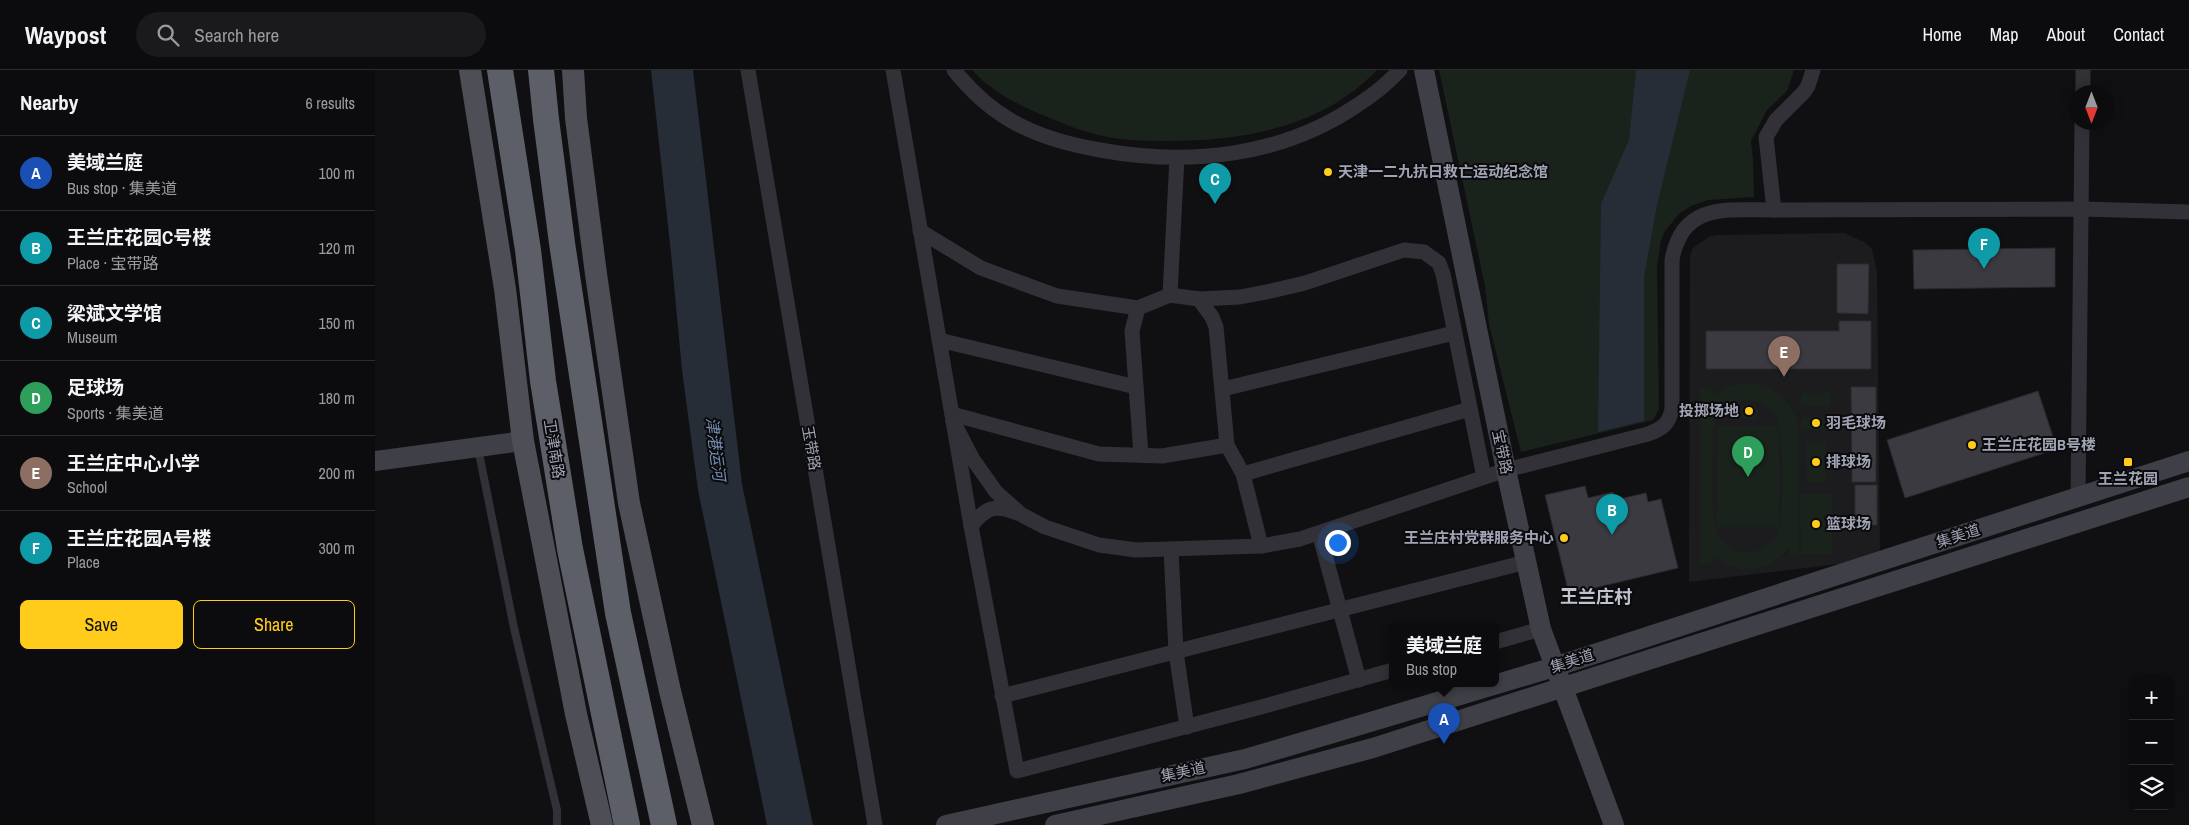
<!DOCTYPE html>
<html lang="en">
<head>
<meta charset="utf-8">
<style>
	:root { --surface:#0c0c0e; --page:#1a1a1c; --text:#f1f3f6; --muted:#9a9b9e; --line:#2c2c2e; --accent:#ffcc1b }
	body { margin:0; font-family:"Archivo Narrow","Noto Sans SC",sans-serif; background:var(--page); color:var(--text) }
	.controls { position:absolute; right:15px; bottom:15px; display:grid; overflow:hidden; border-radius:8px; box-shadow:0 2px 12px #0003 }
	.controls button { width:45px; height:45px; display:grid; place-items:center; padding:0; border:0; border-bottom:1px solid var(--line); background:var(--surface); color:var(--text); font:25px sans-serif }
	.compass { position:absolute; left:1694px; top:15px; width:45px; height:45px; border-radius:50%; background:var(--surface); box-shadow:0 2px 12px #0003; rotate:180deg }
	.you { position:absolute; left:962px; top:472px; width:18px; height:18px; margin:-12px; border:4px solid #fff; border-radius:50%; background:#1a73e8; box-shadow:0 0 0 8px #1a73e833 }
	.badge { display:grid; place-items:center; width:32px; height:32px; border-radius:50%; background:var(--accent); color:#fff; font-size:16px; font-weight:700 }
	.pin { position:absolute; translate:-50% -41px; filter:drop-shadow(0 1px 2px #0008) }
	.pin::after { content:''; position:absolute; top:26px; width:18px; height:15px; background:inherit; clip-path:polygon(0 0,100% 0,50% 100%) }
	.popup { position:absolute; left:1014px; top:552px; width:110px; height:65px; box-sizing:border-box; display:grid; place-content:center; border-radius:8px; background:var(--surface); filter:drop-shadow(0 1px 4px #0005); font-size:16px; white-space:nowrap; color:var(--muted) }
	.popup b { font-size:19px; color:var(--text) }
	.popup::after { content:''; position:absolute; left:50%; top:100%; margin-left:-10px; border:10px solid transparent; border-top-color:var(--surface) }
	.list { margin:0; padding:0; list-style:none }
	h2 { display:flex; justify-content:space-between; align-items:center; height:65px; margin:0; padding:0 20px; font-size:21px }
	h2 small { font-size:16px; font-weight:400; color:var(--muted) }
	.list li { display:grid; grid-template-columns:32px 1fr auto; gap:15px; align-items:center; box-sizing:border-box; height:75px; padding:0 20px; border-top:1px solid var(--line) }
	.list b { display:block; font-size:19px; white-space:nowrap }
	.list p { margin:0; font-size:16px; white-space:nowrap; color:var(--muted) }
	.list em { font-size:16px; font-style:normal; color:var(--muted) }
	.actions { display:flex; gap:10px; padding:15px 20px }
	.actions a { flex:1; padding:11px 0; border:1px solid var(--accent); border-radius:8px; text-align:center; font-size:18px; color:var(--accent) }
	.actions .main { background:var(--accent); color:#111 }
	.icon { flex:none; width:28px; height:28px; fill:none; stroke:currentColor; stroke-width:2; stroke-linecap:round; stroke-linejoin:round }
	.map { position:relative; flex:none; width:1814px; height:755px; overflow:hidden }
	header { display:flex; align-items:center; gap:30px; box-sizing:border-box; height:70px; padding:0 25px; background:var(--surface); border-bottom:1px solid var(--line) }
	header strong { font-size:24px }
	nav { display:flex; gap:28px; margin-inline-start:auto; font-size:18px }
	.search { width:350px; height:45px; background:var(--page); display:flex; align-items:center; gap:12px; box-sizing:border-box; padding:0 18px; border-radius:28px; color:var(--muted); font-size:19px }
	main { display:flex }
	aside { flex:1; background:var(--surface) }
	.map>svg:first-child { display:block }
</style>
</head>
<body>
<header>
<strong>Waypost</strong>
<div class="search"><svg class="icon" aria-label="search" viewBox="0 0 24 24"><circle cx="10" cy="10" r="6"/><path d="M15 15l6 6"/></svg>Search here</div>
<nav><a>Home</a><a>Map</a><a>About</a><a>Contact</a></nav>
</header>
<main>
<aside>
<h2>Nearby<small>6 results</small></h2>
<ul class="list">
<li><span class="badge" style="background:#1a4fb4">A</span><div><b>美域兰庭</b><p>Bus stop · 集美道</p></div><em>100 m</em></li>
<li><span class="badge" style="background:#0f9aa8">B</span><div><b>王兰庄花园C号楼</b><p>Place · 宝带路</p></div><em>120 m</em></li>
<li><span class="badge" style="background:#0f9aa8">C</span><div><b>梁斌文学馆</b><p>Museum</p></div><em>150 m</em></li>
<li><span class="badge" style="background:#2e9e5b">D</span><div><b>足球场</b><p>Sports · 集美道</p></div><em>180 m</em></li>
<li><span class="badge" style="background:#8d6e63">E</span><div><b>王兰庄中心小学</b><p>School</p></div><em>200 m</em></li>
<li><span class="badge" style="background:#0f9aa8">F</span><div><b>王兰庄花园A号楼</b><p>Place</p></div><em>300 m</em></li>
</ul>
<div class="actions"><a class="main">Save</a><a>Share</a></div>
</aside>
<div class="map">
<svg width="1814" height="755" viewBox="0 0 1814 755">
	<rect width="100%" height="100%" fill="#101012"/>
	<!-- built -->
	<path fill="#1c1c1f" d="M1469,163L1489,172L1497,179L1502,202L1505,489L1314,512L1315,185L1318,178L1335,166L1344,165Z"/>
	<!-- green -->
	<g fill="#1a221c" fill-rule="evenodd">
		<path d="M597,0H1002C949,56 870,71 796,71C774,71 750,71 728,66C708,62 689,54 670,46C643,35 617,22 597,0Z"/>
		<path d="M1064,0H1419L1412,21L1392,40L1376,71L1378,89L1379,127L1333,130L1316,136L1305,143L1290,161L1286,170L1282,198L1284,339L1278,350L1146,382L1114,254L1110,216Z"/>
		<path d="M1367,313C1397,312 1422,332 1424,363V486H1415L1414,478C1392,503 1367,505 1339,487L1338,494H1325V319L1338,318L1339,325L1354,316ZM1368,330C1382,330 1396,336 1402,349C1409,361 1409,449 1403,462C1398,473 1386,482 1374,482C1361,483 1348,476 1343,465C1334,448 1338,385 1338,363C1341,344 1349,335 1368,330Z"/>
		<path d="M1426,323H1455V336L1425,335Z"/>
		<path d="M1379,334L1383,342V350L1353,347Z"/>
		<path d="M1426,347H1456V360L1426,359Z"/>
		<rect x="1342" y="356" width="62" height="101"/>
		<path d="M1431,371H1451V412H1432Z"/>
		<path d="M1425,424H1457V484H1426Z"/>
	</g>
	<!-- water -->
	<g fill="#262d36">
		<path d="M276,0H318L367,414L438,755H392L323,420L307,300L296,183Z"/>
		<path d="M1261,0H1315L1282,135L1269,207V351L1223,362L1226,134L1254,70Z"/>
	</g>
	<!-- building -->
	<g fill="#3a3a40" stroke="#2a2a2e">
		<path d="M1680,178V217L1539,219L1538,180Z"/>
		<path d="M1462,194H1494L1493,244L1462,243Z"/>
		<path d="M1464,251H1496V299H1331V261H1464Z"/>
		<path d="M1476,317H1501V412H1477Z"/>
		<path d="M1663,321L1682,379L1530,428L1512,370Z"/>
		<path d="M1480,415H1502V455H1488V459H1480Z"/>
		<path d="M1210,416L1213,428L1238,422L1240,430L1271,423L1273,432L1286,429L1303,498L1194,524L1170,425Z"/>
	</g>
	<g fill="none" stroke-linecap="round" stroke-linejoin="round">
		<!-- lane -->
		<path stroke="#313137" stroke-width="8" d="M103,378L139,558L182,740V755"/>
		<!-- street -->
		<g stroke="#313137" stroke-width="15">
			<path d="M373,0L500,755"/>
			<path d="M518,0L596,456L642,701L886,637L1018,600"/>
			<path d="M579,0C595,20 613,37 635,50C662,66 695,75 725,80C813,96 905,87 981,36C997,26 1012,14 1025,0"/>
			<path d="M1708,22V0"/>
			<path d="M1399,140L1391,67L1401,50L1429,22L1433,16L1438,0"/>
			<path d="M545,161L606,198L682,226L763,238L795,225L824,229L865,227L896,221L930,213L1029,180L1049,182L1064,193L1068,204L1109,407"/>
			<path d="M795,225L802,87"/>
			<path d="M824,229L837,247L841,257L852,375L868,404L886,476"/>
			<path d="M763,238L757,261L766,385"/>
			<path d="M564,270L761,317"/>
			<path d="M848,319L1079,263"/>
			<path d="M577,344L724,384L787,386L852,375"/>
			<path d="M578,351L597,388L621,422L647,445L670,457L724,475L761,480L886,476L925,469L1131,400L1273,364C1287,359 1294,354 1297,339V190C1307,132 1352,140 1399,140L1707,139L1814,142"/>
			<path d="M868,404L1095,339"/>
			<path d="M1703,427L1707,52"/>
			<path d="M596,456C611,437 620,434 642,443"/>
			<path d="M944,463L984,610"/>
			<path d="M796,480L801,582L812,657"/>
			<path d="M1120,572L1166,559"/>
			<path d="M627,626L1151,492"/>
		</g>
		<!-- secondary -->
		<g stroke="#3f4047" stroke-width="20">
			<path d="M1049,0L1131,400L1166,559L1239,755"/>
			<path d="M0,391L148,371"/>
			<path d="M571,755L870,689L955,664L1179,597L1814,391"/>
			<path d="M680,755L864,714L998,678L1814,417"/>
		</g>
		<!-- primary -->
		<g stroke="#4d4e56" stroke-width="22">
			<path d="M95,0L130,219L148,371L201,644L227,755"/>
			<path d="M198,0L201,48L221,204L254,433L295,621L328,755"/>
		</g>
		<!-- highway -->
		<g stroke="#5c5e68" stroke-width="26">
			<path d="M125,0L153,180L168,311L195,479L252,755"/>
			<path d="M166,0L171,49L187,173L243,543L289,755"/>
		</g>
	</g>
	<!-- markers -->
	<g fill="#ffcc1b" stroke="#0b0b0d" stroke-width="2">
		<circle cx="953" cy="102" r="5"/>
		<circle cx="1374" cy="341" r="5"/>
		<circle cx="1441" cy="353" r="5"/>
		<circle cx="1597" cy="375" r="5"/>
		<circle cx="1441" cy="392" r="5"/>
		<rect x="1748" y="387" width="10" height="10" rx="2.5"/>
		<circle cx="1441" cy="454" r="5"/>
		<circle cx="1189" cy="468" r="5"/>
	</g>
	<g text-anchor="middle" stroke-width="4" stroke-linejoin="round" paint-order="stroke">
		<!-- poi labels -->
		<g font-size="15" font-weight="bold" fill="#a0a4b4" stroke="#0b0b0d" text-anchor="start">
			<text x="963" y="107">天津一二九抗日救亡运动纪念馆</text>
			<text x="1364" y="346" text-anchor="end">投掷场地</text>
			<text x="1451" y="358">羽毛球场</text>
			<text x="1607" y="380">王兰庄花园B号楼</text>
			<text x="1451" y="397">排球场</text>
			<text x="1753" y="414" text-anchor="middle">王兰花园</text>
			<text x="1451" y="459">篮球场</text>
			<text x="1179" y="473" text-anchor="end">王兰庄村党群服务中心</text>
		</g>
		<!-- street labels -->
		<g font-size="15" fill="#a0a4b4" stroke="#0b0b0d">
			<text transform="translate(436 378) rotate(80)" y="5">玉带路</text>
			<text transform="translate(179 379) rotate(81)" y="5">卫津南路</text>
			<text transform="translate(1127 382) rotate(78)" y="5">宝带路</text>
			<text transform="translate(1583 466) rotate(-18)" y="5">集美道</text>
			<text transform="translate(1197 591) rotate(-18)" y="5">集美道</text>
			<text transform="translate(808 702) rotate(-12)" y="5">集美道</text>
		</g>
		<!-- water labels -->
		<g font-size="16" font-style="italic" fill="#738eb2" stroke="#0b0b0d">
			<text transform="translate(341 379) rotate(83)" y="6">津港运河</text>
		</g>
		<!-- quarter labels -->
		<g font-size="18" font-weight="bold" fill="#c1c3cf" stroke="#0b0b0d">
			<text x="1221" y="533">王兰庄村</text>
		</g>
	</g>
</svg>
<div class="controls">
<button>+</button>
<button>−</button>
<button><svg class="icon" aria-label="layers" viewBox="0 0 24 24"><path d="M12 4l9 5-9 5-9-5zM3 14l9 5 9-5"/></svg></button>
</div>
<svg class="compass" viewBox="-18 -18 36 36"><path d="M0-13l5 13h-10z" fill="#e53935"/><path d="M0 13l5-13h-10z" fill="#9a9b9e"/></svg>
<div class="you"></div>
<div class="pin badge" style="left:1069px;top:674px;background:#1a4fb4">A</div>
<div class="popup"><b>美域兰庭</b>Bus stop</div>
<div class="pin badge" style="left:1237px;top:465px;background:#0f9aa8">B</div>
<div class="pin badge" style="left:840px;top:134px;background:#0f9aa8">C</div>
<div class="pin badge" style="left:1373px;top:407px;background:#2e9e5b">D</div>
<div class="pin badge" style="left:1409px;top:307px;background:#8d6e63">E</div>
<div class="pin badge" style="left:1609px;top:199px;background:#0f9aa8">F</div>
</div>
</main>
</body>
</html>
